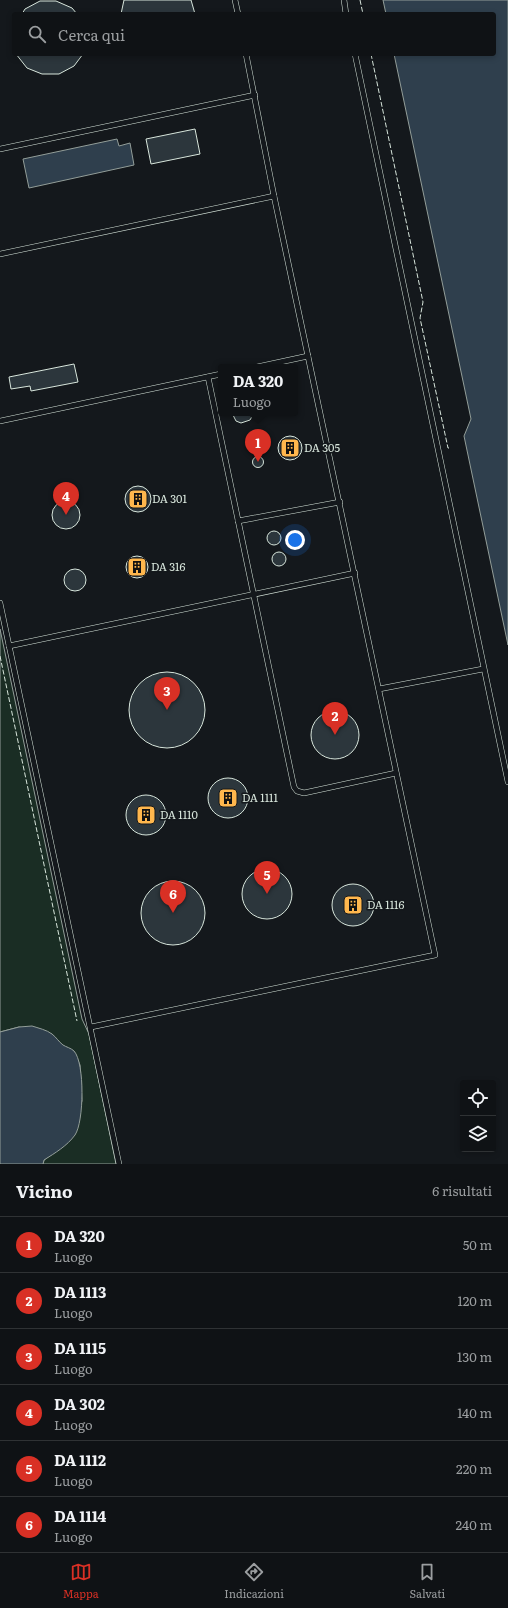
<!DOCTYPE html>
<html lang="it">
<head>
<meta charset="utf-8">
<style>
	:root { --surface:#0f1215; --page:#181b1e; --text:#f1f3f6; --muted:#9b9ea0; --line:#2f3234; --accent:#d93025 }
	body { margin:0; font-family:Literata,serif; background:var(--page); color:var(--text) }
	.controls { position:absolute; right:12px; bottom:12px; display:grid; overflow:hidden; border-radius:4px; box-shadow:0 2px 6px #0003 }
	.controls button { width:36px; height:36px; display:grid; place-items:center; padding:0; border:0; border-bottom:1px solid var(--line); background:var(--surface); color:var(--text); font:20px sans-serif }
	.you { position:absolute; left:295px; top:540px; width:14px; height:14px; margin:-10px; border:3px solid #fff; border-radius:50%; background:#1a73e8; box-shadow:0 0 0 6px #1a73e833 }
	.badge { display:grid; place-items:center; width:26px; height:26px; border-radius:50%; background:var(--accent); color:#fff; font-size:13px; font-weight:700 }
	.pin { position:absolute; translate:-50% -33px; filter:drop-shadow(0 1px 2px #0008) }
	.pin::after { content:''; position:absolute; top:21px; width:14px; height:12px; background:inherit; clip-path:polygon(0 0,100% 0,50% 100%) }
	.popup { position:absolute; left:218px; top:364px; width:80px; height:52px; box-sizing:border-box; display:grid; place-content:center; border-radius:4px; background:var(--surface); filter:drop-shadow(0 1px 3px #0005); font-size:13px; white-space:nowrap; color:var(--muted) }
	.popup b { font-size:15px; color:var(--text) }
	.popup::after { content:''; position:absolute; left:50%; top:100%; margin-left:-8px; border:8px solid transparent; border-top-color:var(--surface) }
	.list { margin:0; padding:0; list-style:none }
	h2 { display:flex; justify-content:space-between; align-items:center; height:52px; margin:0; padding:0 16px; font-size:17px }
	h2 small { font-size:13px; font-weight:400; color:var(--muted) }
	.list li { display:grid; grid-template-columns:26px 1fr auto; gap:12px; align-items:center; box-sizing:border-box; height:56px; padding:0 16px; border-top:1px solid var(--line) }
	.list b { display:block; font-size:15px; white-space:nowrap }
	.list p { margin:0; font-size:13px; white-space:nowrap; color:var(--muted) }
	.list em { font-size:13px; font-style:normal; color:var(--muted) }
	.icon { flex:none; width:22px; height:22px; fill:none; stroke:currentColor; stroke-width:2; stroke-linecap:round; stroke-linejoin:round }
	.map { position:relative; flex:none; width:508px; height:1164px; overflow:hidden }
	.search { position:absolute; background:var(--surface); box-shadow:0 2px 6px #0003; left:12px; right:12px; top:12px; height:44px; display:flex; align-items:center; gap:10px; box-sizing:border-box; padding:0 14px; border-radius:4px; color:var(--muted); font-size:15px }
	.sheet { height:388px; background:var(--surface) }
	nav { display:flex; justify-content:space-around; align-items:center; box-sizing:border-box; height:56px; border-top:1px solid var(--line); background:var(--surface); font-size:11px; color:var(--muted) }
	nav a { display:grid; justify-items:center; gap:2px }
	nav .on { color:var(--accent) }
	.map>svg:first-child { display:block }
</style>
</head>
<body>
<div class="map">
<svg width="508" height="1164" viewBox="0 0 508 1164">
	<rect width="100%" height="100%" fill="#14181c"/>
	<!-- green -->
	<path fill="#1a2d24" stroke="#939e99" d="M0,629L82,1019L89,1034L116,1164H43L44,1160L65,1145L82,1101L80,1065L74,1051L62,1045L52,1034L19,1027L0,1032Z"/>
	<!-- water -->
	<g fill="#2f3f4d" stroke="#939e99">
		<path d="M383,0H508V645L464,436L471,419L394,54H494V14H386Z"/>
		<path d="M117,139L119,146L130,143L134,165L29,188L23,159Z"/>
		<path d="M32,1026C38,1028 47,1030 52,1034C56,1037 59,1042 63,1045C66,1047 71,1048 74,1051C85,1063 84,1122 75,1135C67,1146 55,1153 44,1160L43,1164H0V1032L19,1027Z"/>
	</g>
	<!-- building -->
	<g fill="#2c363c" stroke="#d8e6dc">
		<path d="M124,0H191L195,14H121Z"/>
		<path d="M40,1H56L72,8L77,14H22L25,9Z"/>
		<path d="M16,54H83L74,66L59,74H42L27,68Z"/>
		<path d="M195,129L200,154L151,164L146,139Z"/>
		<path d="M74,364L78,382L31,391L30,386L11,389L9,377Z"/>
		<path d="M232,413H254L250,420L241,423L236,421Z"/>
		<circle cx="290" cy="448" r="12"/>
		<circle cx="253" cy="445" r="6"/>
		<circle cx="258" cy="462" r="5.5"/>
		<circle cx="138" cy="499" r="13"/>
		<circle cx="66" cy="515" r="14"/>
		<circle cx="274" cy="538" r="7"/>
		<circle cx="279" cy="559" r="7"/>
		<circle cx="137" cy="567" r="11"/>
		<circle cx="75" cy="580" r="11"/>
		<circle cx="167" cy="710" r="38"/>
		<circle cx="335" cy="735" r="24"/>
		<circle cx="228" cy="798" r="20"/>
		<circle cx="146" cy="815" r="20"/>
		<circle cx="267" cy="894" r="25"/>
		<circle cx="173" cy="913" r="32"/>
		<circle cx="353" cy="905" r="21"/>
	</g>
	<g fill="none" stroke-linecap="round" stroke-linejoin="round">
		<!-- service casing -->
		<g stroke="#d8e6dc" stroke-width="6">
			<g id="service">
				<path d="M235,0L238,14"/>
				<path d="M344,0L346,14"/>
				<path d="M355,54L508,782"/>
				<path d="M0,149L255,95"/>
				<path d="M0,254L274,196"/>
				<path d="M257,367L308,356"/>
				<path d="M208,377L294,787L297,791L304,793L396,773"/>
				<path d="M0,421L221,374"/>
				<path d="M238,521L340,502"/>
				<path d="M0,603L119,1164"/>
				<path d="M9,646L355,573"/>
				<path d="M379,689L483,669"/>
				<path d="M91,1027L435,955L274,196L246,54"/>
			</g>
		</g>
		<!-- service -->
		<use href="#service" stroke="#14181c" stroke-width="5"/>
		<!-- fence -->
		<g stroke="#d8e6dc" stroke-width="1" stroke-dasharray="5 2" stroke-linecap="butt">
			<path d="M360,0L363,14"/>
			<path d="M371,54L423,302L420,318L448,448H449"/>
			<path d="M0,656L77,1021"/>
		</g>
	</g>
	<!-- icons -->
	<defs>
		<g id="building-square" transform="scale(1)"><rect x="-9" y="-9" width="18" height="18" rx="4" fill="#ffb74d" stroke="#14181c"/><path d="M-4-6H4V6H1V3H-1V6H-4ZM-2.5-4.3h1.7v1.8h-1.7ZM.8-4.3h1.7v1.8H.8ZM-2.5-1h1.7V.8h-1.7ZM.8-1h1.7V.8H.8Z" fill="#111"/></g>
	</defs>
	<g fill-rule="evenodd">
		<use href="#building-square" x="290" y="448"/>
		<use href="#building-square" x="138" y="499"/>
		<use href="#building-square" x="137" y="567"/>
		<use href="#building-square" x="228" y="798"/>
		<use href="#building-square" x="146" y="815"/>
		<use href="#building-square" x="353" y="905"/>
	</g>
	<g text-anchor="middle" stroke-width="3" stroke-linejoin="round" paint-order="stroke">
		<!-- poi labels -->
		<g font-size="11" fill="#d8e6dc" stroke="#14181c" text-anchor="start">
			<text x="304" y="452">DA 305</text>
			<text x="152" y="503">DA 301</text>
			<text x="151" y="571">DA 316</text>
			<text x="242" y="802">DA 1111</text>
			<text x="160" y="819">DA 1110</text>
			<text x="367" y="909">DA 1116</text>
		</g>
	</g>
</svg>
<div class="controls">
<button><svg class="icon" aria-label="locate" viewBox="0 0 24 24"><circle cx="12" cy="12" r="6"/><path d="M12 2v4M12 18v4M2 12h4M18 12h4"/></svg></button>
<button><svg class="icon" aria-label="layers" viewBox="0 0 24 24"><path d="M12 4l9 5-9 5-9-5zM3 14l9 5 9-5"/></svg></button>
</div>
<div class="you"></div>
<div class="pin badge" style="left:258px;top:462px">1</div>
<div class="popup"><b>DA 320</b>Luogo</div>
<div class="pin badge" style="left:335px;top:735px">2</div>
<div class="pin badge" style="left:167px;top:710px">3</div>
<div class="pin badge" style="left:66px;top:515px">4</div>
<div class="pin badge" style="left:267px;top:894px">5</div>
<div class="pin badge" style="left:173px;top:913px">6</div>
<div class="search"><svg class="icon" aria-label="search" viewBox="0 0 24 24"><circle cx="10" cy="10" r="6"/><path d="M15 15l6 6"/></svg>Cerca qui</div>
</div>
<section class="sheet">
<h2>Vicino<small>6 risultati</small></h2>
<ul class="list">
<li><span class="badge">1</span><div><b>DA 320</b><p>Luogo</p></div><em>50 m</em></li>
<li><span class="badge">2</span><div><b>DA 1113</b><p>Luogo</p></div><em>120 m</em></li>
<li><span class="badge">3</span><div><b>DA 1115</b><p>Luogo</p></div><em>130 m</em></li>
<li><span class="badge">4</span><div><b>DA 302</b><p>Luogo</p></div><em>140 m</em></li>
<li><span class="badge">5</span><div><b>DA 1112</b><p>Luogo</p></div><em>220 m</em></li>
<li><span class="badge">6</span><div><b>DA 1114</b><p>Luogo</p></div><em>240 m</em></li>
</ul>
</section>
<nav>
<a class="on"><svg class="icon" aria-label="map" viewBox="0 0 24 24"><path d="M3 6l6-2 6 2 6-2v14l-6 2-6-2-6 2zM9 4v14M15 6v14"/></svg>Mappa</a>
<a><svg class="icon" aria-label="directions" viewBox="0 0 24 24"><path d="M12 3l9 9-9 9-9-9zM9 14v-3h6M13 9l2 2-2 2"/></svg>Indicazioni</a>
<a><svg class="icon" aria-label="saved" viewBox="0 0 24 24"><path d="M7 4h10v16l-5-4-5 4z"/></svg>Salvati</a>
</nav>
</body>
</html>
